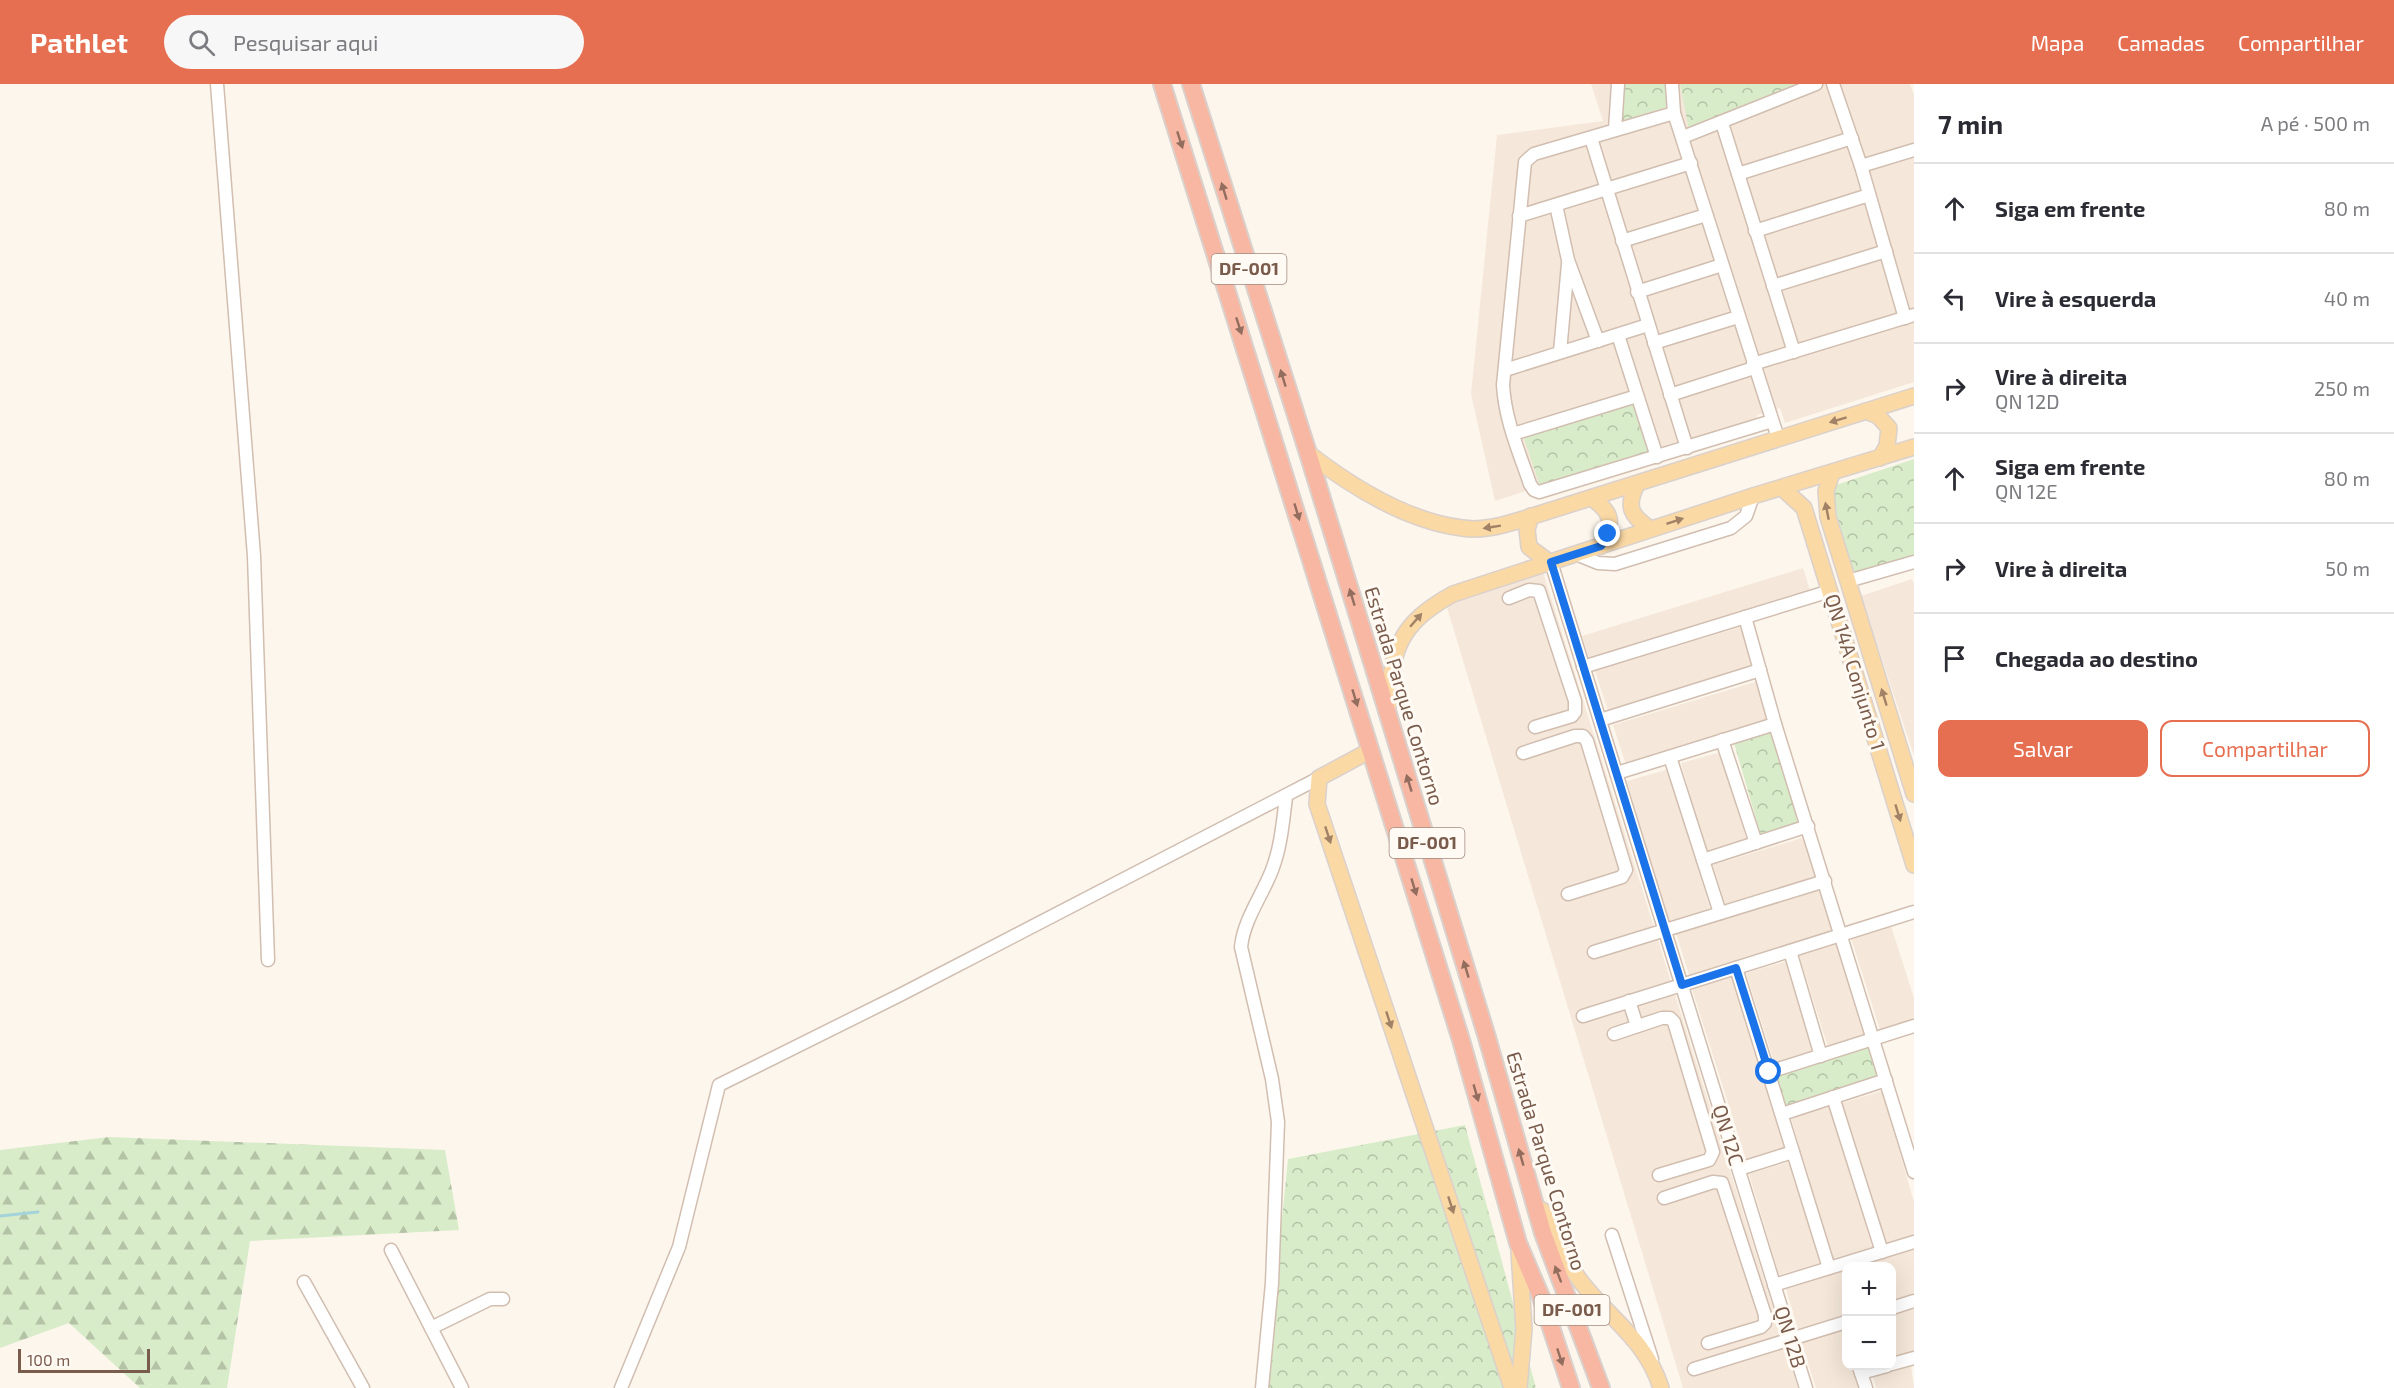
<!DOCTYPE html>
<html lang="pt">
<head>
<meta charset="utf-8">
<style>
	:root { --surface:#fff; --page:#f7f7f7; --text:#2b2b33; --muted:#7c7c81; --line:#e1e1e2; --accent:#e76f51 }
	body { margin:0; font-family:"Exo 2",sans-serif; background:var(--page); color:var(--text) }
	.controls { position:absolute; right:18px; bottom:18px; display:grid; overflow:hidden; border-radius:12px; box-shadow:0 6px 24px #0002 }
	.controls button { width:54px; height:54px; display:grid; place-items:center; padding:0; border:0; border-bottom:2px solid var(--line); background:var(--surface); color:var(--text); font:30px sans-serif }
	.scale { position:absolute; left:18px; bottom:15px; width:132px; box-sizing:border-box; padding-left:6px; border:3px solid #7a5c4d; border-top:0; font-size:16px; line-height:21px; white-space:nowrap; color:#7a5c4d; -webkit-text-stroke:4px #fffaf3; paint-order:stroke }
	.stop { position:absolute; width:18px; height:18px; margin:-14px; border:4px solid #1a73e8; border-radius:50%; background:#fff }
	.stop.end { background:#1a73e8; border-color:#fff; box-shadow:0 2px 6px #0008 }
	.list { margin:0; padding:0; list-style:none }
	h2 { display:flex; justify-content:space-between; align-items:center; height:78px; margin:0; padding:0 24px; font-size:26px }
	h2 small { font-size:20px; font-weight:400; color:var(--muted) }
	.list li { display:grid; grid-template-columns:39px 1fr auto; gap:18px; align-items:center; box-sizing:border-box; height:90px; padding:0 24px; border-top:2px solid var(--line) }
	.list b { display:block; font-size:22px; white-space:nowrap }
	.list p { margin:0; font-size:20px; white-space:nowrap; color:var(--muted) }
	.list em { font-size:20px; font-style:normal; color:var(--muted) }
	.actions { display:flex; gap:12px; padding:18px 24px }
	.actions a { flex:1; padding:14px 0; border:2px solid var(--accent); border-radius:12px; text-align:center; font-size:21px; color:var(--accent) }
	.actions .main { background:var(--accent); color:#fff }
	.icon { flex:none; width:33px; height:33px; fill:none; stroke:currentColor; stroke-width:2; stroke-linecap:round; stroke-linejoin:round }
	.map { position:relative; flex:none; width:1914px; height:1304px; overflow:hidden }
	header { display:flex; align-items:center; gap:36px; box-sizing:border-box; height:84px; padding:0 30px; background:var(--accent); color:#fff }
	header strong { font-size:28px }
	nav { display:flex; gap:33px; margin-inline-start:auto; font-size:21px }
	.search { width:420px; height:54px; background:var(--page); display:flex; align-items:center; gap:15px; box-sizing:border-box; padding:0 21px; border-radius:33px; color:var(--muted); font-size:22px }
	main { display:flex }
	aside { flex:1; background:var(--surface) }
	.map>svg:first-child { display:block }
</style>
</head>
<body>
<header>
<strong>Pathlet</strong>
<div class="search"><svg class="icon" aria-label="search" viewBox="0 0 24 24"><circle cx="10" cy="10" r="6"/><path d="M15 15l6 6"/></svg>Pesquisar aqui</div>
<nav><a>Mapa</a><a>Camadas</a><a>Compartilhar</a></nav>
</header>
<main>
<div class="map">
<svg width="1914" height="1304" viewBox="0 0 1914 1304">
	<defs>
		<pattern id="forest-firs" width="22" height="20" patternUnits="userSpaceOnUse" patternTransform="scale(1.5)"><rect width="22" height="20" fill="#d8ecc9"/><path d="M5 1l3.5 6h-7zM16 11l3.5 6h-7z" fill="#b4c2a5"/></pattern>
		<pattern id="park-crowns" width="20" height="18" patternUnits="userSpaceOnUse" patternTransform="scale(1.5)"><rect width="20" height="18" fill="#d8ecc9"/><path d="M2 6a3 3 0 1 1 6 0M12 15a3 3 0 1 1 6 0" fill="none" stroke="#b4c2a5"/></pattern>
	</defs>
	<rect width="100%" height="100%" fill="#fdf6ec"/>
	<!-- residential -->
	<g fill="#f5e8da">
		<path d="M1591,0H1910L1914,11V298L1785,339L1780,324L1757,331L1758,337L1693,357L1691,353L1495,417L1471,310L1497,51L1603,37Z"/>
		<path d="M1538,472L1798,1304H1683L1445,517Z"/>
		<path d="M1803,484L1810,506L1589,574L1582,552Z"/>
		<path d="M1912,495L1914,500V672L1861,512Z"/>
		<path d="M1740,543L1753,583L1608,627L1595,587Z"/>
		<path d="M1758,597L1770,638L1626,681L1613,641Z"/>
		<path d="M1721,668L1747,757L1706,768L1681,679Z"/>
		<path d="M1669,685L1710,825L1668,838L1627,697Z"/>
		<path d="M1805,753L1817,793L1725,820L1713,781Z"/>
		<path d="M1819,805L1833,847L1689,891L1676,849Z"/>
		<path d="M1891,842L1914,914V935L1880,946L1851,854Z"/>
		<path d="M1840,858L1869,950L1828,963L1799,871Z"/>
		<path d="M1787,877L1815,969L1775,981L1746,889Z"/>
		<path d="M1732,893L1786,1064L1746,1076L1692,905Z"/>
		<path d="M1882,1007L1914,1118V1151L1883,1160L1842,1019Z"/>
		<path d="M1831,1022L1872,1163L1832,1175L1791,1034Z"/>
		<path d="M1789,1078L1820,1179L1779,1191L1749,1090Z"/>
		<path d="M1914,1165V1210L1892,1217V1182H1857Z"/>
		<path d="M1846,1186V1231L1798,1246L1786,1205Z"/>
		<path d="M1914,1224V1269L1892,1276V1231Z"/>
		<path d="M1841,1246L1846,1262V1282H1853L1860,1304H1816L1801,1258Z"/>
		<path d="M1911,1282L1914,1304H1876L1873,1293Z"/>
	</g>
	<!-- forest -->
	<path fill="url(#forest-firs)" d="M109,1053L445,1066L459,1146L250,1157L227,1304H140L69,1239L0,1264V1066Z"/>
	<!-- park -->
	<g fill="url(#park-crowns)">
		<path d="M1625,0H1667V23L1621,37Z"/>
		<path d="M1680,0H1802L1689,46Z"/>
		<path d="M1634,319L1651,369L1541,405L1524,354Z"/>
		<path d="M1914,375V474L1852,493L1832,411L1833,402Z"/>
		<path d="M1773,648L1800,740L1761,752L1734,659Z"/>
		<path d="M1869,962L1879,996L1786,1026L1775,992Z"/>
		<path d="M1465,1041L1536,1304H1265L1288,1075Z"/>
	</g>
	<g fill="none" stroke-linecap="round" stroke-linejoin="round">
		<!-- stream -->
		<path stroke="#a5d3da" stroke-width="3" d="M0,1132L38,1128"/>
		<!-- minor casing -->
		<g stroke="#d1beb0" stroke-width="15">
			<g id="minor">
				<path d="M217,0L254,472L268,876"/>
				<path d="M1672,0L1674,29L1778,354"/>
				<path d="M1833,0L1861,82L1905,234"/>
				<path d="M1674,29L1534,70L1525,78L1503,301C1505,336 1519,368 1530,400L1534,406L1539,408L1772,337"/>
				<path d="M1722,39L1794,268"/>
				<path d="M1615,46L1618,0"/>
				<path d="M1683,53L1816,0"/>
				<path d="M1591,54L1687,364"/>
				<path d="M1861,82L1914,66"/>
				<path d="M1738,90L1852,54"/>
				<path d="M1556,121L1568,176L1598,257"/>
				<path d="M1519,132L1691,79"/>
				<path d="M1755,147L1869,111"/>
				<path d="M1622,157L1706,131"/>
				<path d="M1773,202L1886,167"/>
				<path d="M1637,208L1722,181"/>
				<path d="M1618,251L1657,373"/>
				<path d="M1654,259L1738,233"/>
				<path d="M1560,268L1568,180"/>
				<path d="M1753,280L1914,231"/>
				<path d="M1505,286L1648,241"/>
				<path d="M1670,311L1754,284"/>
				<path d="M1513,350L1637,312"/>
				<path d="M1576,470L1598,479L1615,480L1731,444L1746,432L1753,412"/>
				<path d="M1551,478L1806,1304"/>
				<path d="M1848,497L1914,478"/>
				<path d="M1509,514L1529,506L1539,507L1575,617V628L1572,632L1535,643"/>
				<path d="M1745,533L1775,640L1914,1088"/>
				<path d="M1583,583L1830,507"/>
				<path d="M1600,636L1760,586"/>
				<path d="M1722,656L1756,759"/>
				<path d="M1523,669L1575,652H1583L1587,657L1626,786L1622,793L1568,810"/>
				<path d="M1670,673L1720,829"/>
				<path d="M1617,689L1775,640"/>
				<path d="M1703,776L1808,742"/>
				<path d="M1790,867L1821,972"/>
				<path d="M1594,868L1825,797"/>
				<path d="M1736,884L1829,1184"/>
				<path d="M1629,917L1637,942"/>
				<path d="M1583,932L1914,828"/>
				<path d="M1614,950L1662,934H1670L1674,938L1713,1068L1709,1076L1659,1091"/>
				<path d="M1769,988L1914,942"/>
				<path d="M1833,1013L1882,1168"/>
				<path d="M1782,1030L1886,996"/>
				<path d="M1739,1085L1793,1068"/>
				<path d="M1664,1114L1713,1098L1722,1099L1765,1231V1239L1761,1243L1708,1259"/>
				<path d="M1612,1151L1652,1275"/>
				<path d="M391,1166L462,1304"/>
				<path d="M304,1198L363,1304"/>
				<path d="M1774,1201L1914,1158"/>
				<path d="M1892,1224L1914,1217"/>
				<path d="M431,1244L490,1215H503"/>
				<path d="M1892,1280L1914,1274"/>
				<path d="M1859,1283L1866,1304"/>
				<path d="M1694,1285L1846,1238"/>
				<path d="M1861,1289L1887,1282"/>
				<path d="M621,1304L679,1163L719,1001L900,911L1319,694"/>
				<path d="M1262,1304L1272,1199L1278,1038L1272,995L1241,863C1244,835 1262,812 1272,786C1281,763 1283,737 1286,713"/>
			</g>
		</g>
		<!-- major casing -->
		<g stroke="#dad1cd" stroke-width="18">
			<g id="major">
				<path d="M1866,327L1878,332L1889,344L1887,362L1880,374"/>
				<path d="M1308,369C1352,403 1406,437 1462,444C1481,447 1500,442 1517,437L1914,312"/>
				<path d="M1832,389L1826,407L1828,433L1914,710"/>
				<path d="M1637,400C1626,422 1630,432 1651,445"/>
				<path d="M1782,404L1804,424L1914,781"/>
				<path d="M1591,414C1613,428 1614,439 1601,462"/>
				<path d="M1531,432L1527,445L1529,463L1549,478"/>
				<path d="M1388,623C1392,564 1399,540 1453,510L1753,412L1914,363"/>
				<path d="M1371,666L1319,694L1317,720L1512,1304"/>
				<path d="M1542,1126C1554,1151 1565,1177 1582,1199C1610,1235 1646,1256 1661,1304"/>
				<path d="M1519,1168L1524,1245L1519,1304"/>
			</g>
		</g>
		<!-- highway casing -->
		<g stroke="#dad1cd" stroke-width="20">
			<g id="highway">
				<path d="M1162,0L1461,956L1518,1159L1541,1213L1571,1304"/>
				<path d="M1191,0L1308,369L1486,950L1543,1149L1601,1304"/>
			</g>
		</g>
		<!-- minor -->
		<use href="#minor" stroke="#fff" stroke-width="12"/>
		<!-- major -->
		<use href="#major" stroke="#fbd9a5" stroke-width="15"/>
		<!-- highway -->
		<use href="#highway" stroke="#f7b7a3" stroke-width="16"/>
	</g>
	<!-- one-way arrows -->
	<defs><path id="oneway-solid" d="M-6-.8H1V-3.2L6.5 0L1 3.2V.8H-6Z" transform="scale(1.5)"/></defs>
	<g fill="#936e5e">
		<use href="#oneway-solid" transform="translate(1180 56) rotate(72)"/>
		<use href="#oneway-solid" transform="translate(1224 107) rotate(-107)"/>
		<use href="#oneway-solid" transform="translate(1239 242) rotate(72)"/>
		<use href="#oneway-solid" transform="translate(1283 294) rotate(-107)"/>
		<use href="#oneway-solid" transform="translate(1297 428) rotate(73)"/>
		<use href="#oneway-solid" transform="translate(1352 513) rotate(-107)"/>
		<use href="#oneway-solid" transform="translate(1355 614) rotate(73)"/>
		<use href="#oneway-solid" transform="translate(1409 699) rotate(-107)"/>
		<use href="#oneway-solid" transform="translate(1414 803) rotate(73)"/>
		<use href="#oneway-solid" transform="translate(1466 885) rotate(-107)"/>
		<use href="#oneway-solid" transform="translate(1476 1009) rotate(74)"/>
		<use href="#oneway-solid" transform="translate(1521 1073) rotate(-106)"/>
		<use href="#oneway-solid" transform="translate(1558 1190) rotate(-111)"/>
		<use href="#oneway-solid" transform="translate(1560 1273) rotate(72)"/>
	</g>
	<g fill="#a18267">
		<use href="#oneway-solid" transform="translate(1838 336) rotate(163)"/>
		<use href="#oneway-solid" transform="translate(1827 427) rotate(-101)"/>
		<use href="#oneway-solid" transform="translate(1675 437) rotate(-18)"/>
		<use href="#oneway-solid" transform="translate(1492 443) rotate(171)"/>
		<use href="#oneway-solid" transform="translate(1416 536) rotate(-49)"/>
		<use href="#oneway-solid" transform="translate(1884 613) rotate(-107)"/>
		<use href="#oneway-solid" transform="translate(1898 729) rotate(73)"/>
		<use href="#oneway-solid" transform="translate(1328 751) rotate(72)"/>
		<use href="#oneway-solid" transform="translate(1389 936) rotate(72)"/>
		<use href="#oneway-solid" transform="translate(1451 1121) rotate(72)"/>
	</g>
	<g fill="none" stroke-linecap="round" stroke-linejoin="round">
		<!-- route -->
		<path stroke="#1a73e8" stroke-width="8" d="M1608,450L1601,462L1551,478L1682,901L1736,884L1769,988"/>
	</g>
	<g text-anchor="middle" stroke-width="6" stroke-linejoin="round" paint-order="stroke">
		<!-- shield labels -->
		<g fill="#fffaf3" stroke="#a28b7f" stroke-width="1.5">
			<rect x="1211.5" y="170" width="75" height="30" rx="4.5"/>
			<rect x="1389.5" y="744" width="75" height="30" rx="4.5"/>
			<rect x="1534.5" y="1211" width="75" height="30" rx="4.5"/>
		</g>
		<g font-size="18" font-weight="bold" fill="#7a5c4d">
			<text x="1249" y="191">DF-001</text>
			<text x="1427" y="765">DF-001</text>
			<text x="1572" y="1232">DF-001</text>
		</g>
		<!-- street labels -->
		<g font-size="20" fill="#7a5c4d" stroke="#fffaf3">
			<text transform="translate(1855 588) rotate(73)" y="7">QN 14A Conjunto 1</text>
			<text transform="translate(1404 612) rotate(73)" y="7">Estrada Parque Contorno</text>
			<text transform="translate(1728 1051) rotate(73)" y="7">QN 12C</text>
			<text transform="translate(1546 1077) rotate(73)" y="7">Estrada Parque Contorno</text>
			<text transform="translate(1790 1253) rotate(73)" y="7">QN 12B</text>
		</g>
	</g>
</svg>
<div class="controls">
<button>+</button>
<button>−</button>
</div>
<div class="scale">100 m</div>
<div class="stop" style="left:1769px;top:988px"></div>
<div class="stop end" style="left:1608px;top:450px"></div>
</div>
<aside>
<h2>7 min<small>A pé · 500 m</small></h2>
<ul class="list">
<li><svg class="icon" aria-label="ahead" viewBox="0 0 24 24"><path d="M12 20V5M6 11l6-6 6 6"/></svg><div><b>Siga em frente</b></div><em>80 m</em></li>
<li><svg class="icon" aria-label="left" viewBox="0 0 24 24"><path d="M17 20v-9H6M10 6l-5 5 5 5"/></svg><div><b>Vire à esquerda</b></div><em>40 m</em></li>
<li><svg class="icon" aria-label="right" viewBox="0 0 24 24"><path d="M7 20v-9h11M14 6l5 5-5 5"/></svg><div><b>Vire à direita</b><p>QN 12D</p></div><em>250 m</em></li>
<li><svg class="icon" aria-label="ahead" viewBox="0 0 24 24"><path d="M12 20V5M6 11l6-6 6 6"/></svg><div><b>Siga em frente</b><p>QN 12E</p></div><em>80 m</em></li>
<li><svg class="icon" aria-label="right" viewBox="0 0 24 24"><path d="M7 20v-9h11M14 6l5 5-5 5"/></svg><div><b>Vire à direita</b></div><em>50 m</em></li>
<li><svg class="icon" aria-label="arrive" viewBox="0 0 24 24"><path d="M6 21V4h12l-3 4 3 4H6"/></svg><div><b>Chegada ao destino</b></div></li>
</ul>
<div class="actions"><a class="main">Salvar</a><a>Compartilhar</a></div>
</aside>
</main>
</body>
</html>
